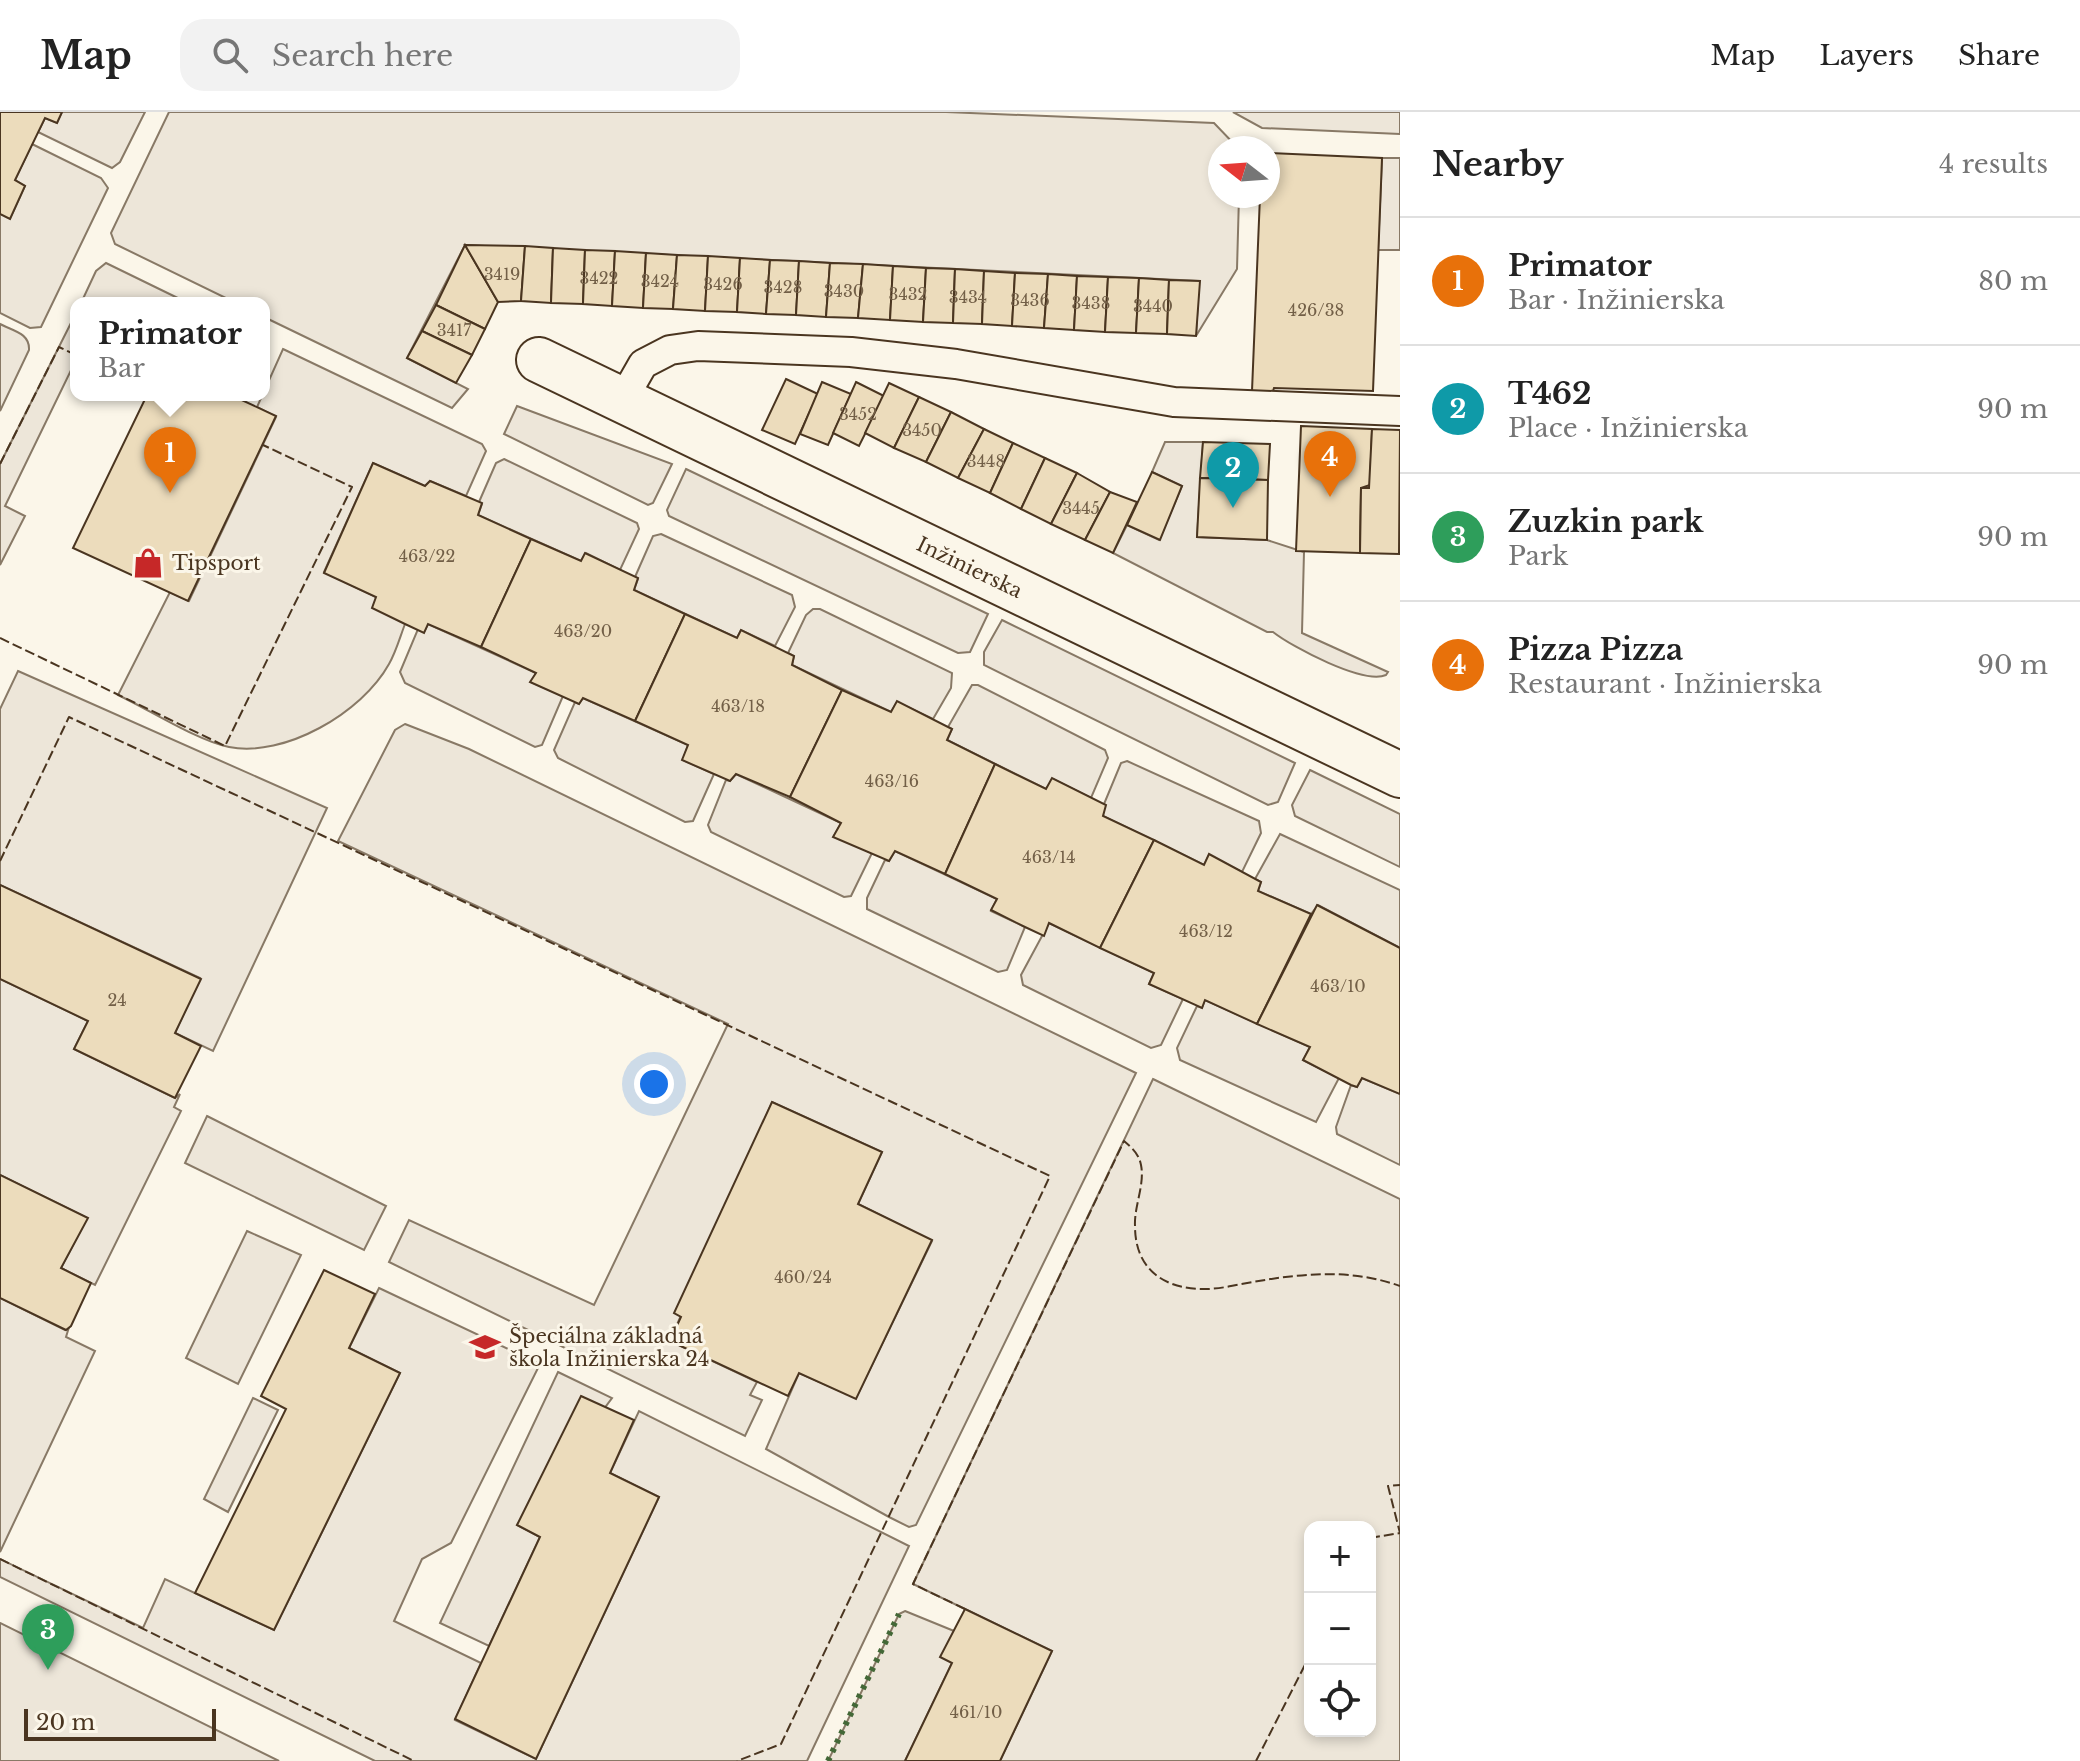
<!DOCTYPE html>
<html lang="en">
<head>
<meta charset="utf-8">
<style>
	:root { --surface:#fff; --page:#f2f2f2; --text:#222; --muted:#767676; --line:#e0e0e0; --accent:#c62828 }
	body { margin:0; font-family:"Libre Baskerville",serif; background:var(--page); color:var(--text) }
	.controls { position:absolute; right:24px; bottom:24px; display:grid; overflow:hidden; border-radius:16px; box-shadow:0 4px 12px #0003 }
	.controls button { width:72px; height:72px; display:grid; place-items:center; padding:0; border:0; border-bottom:2px solid var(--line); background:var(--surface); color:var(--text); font:40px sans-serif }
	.compass { position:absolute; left:1208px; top:24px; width:72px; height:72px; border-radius:50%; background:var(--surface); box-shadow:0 4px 12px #0003; rotate:287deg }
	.scale { position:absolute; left:24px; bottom:20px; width:192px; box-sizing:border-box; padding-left:8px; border:4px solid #4a3520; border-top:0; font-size:22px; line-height:28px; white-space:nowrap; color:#4a3520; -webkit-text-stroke:6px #fbf6e9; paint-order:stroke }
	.you { position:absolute; left:654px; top:972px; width:28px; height:28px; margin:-20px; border:6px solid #fff; border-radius:50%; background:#1a73e8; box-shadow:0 0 0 12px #1a73e833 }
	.badge { display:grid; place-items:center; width:52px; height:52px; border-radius:50%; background:var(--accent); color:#fff; font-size:26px; font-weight:700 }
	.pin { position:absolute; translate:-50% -66px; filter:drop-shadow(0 2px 4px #0008) }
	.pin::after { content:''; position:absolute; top:42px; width:28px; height:24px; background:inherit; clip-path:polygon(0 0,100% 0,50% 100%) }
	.popup { position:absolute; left:70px; top:185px; width:200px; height:104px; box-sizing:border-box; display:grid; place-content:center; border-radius:16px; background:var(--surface); filter:drop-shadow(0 2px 6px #0005); font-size:26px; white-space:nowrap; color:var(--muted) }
	.popup b { font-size:30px; color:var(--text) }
	.popup::after { content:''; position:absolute; left:50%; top:100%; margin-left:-16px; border:16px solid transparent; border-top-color:var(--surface) }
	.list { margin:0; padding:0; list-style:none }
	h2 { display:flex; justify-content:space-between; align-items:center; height:104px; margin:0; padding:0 32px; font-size:34px }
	h2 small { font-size:26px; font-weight:400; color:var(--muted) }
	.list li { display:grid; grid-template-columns:52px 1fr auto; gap:24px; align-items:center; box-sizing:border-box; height:128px; padding:0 32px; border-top:2px solid var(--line) }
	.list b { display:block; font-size:30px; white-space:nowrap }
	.list p { margin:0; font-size:26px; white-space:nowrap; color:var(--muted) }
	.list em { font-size:26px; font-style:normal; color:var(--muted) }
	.icon { flex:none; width:44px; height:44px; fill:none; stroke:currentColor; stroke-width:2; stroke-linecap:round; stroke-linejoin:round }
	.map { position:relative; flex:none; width:1400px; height:1649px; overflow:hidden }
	header { display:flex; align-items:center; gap:48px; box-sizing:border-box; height:112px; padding:0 40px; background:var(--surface); border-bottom:2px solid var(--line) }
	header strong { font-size:38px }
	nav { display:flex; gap:44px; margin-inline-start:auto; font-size:28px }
	.search { width:560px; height:72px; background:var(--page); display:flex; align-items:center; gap:20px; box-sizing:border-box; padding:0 28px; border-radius:24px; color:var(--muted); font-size:30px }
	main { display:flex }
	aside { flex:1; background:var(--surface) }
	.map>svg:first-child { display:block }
</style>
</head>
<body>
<header>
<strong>Map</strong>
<div class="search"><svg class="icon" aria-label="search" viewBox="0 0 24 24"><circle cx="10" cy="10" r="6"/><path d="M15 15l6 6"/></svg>Search here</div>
<nav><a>Map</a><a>Layers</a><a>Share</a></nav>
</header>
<main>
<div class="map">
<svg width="1400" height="1649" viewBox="0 0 1400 1649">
	<rect width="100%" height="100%" fill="#fbf6e9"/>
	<!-- green -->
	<g fill="#ede6d9" stroke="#887966" stroke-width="2" fill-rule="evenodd">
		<path d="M62,0H145L120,50L112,56L38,20L45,6L57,11Z"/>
		<path d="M169,0H946L1214,11L1238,36H1220V84H1239L1237,157L1196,224L1199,169L465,133L407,246L468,277L452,296L264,205V191H236L115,132L111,121Z"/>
		<path d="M1233,0H1400V22L1262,16Z"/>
		<path d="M32,32L101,66L108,76L41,215L30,216L0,201V102L10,107L25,74L15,68Z"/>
		<path d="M1382,46H1400V138H1378Z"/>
		<path d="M106,151L188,191H81L96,159Z"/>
		<path d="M76,201V248L5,394L25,404L0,453V352Z"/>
		<path d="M0,212C13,219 30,221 29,238L0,299Z"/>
		<path d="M283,237L482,332L486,339L466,384L430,369L425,374L373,351L324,460L376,485L405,512C400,525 396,540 389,552C362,601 284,646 229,635C198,629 148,597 118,583L170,480L189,489L276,305L257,295Z"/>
		<path d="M517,294L672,352L653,391L648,393L504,322Z"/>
		<path d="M1165,330H1203L1197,425L1267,428L1304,440L1302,521L1388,560L1386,563C1364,573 1292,535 1273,520H1267L1113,441L1127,413L1159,428L1182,374L1152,360Z"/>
		<path d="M504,347L637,411L639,417L620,458L586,441L581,449L478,403L482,392L479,390L496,351Z"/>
		<path d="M686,357L988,502L970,540L958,541L669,404L667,398Z"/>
		<path d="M661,422L792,483L795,495L775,534L741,518L737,526L634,478L638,467L635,465L653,424Z"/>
		<path d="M813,497H820L952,561L951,576L933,607L897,590L891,600L792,553L794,544L788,541L806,503Z"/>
		<path d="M1002,508L1295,651L1278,690L1268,693L984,553V540Z"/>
		<path d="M428,512L536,561L531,570L563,584L542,633L535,635L405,571L400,560L418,517L424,520Z"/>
		<path d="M18,559L327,696L213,939L175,921L200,866L0,773V597Z"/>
		<path d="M972,573H978L1105,638L1108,646L1091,686L1053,667L1046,677L947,628L952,617L948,615Z"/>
		<path d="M583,586L688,633L683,648L714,662L693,709L685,710L558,646L554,638L575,590L579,592Z"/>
		<path d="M405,612L469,637L1136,961L916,1413L909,1415L889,1405L766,1337L799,1261L856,1286L932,1129L858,1092L882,1040L772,990L670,1229L757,1270L750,1283L762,1288L745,1324L389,1150L409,1108L594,1193L728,912L338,729L395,618Z"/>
		<path d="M1127,649L1259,709L1261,721L1242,760L1209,743L1204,753L1103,704L1104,692L1121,651Z"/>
		<path d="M1310,658L1400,702V755L1295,704L1292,693Z"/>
		<path d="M736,662L841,711L834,724L872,741L851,784L844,785L711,720L708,713L726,668L730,669Z"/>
		<path d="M1280,722L1400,778V836L1318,793L1311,802L1258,779L1261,770L1255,767Z"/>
		<path d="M895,739L997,787L991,799L1025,815L1007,858L998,860L867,797V786L885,748L889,749Z"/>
		<path d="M1049,811L1154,861L1149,872L1183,887L1161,933L1151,936L1023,873L1021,863Z"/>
		<path d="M0,867L88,909L74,937L175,986L180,982L174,995L181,999L95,1173L61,1156L87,1106L0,1063Z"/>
		<path d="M1205,888L1310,935L1303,948L1339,966L1316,1010L1180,948L1177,936L1197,894L1202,896Z"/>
		<path d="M1362,966L1400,982V1053L1337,1022L1336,1015L1351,973L1357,975Z"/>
		<path d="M1153,967L1400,1087V1649H1000L1052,1539L913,1472ZM1310,1415H1370V1619H1310Z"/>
		<path d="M207,1004L386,1094L364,1138L185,1051Z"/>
		<path d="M247,1119L301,1143L238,1272L186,1246Z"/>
		<path d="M379,1176L540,1252L451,1431L422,1447L394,1509L481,1551L455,1608L536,1647L659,1385L610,1361L639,1299L909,1434L807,1649H375L0,1465V1447L143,1516L165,1467L274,1518L400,1261L349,1236Z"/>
		<path d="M0,1186L65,1218L70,1212L66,1225L95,1239L0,1440Z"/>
		<path d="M558,1260L612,1286L517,1413L540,1425L489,1534L440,1511Z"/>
		<path d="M253,1286L278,1298L228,1400L204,1387Z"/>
		<path d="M905,1499L954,1519L952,1551L905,1649H828L899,1502Z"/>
		<path d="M0,1511L279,1649H0Z"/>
	</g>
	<!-- building -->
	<g fill="#ecdcbc" stroke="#4a3520" stroke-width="2">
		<path d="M0,0H62L57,11L45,6L15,68L25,74L10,107L0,102Z"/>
		<path d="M1268,41L1382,46L1373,279L1274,276L1273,279H1252L1260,84H1268Z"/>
		<path d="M465,133L498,190L485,217L436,193Z"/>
		<path d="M465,133L525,134L521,189L498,190Z"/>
		<path d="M525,134L553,136L551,191L521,189Z"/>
		<path d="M553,136L585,138L583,192L551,191Z"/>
		<path d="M585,138L615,139L612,194L583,192Z"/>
		<path d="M615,139L646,141L643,196L612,194Z"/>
		<path d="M646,141L677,143L673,197L643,196Z"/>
		<path d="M677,143L708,144L705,199L673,197Z"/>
		<path d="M708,144L740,146L737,200L705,199Z"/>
		<path d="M740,146L770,148L766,202L737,200Z"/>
		<path d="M770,148L799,149L796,203L766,202Z"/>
		<path d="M799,149L830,151L826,205L796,203Z"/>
		<path d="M830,151L863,152L858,206L826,205Z"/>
		<path d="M863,152L893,154L890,208L858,206Z"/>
		<path d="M893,154L926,156L923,210L890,208Z"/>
		<path d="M926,156L955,157L953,211L923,210Z"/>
		<path d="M955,157L984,159L982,212L953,211Z"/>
		<path d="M984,159L1015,161L1012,214L982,212Z"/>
		<path d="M1015,161L1048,162L1044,216L1012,214Z"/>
		<path d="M1048,162L1077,164L1074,218L1044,216Z"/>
		<path d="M1077,164L1108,165L1105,220L1074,218Z"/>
		<path d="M1108,165L1139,166L1136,221L1105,220Z"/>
		<path d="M1139,166L1169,168L1167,222L1136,221Z"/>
		<path d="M1169,168L1200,169L1196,224L1167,222Z"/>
		<path d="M436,193L485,217L472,243L422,219Z"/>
		<path d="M422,219L472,243L456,271L407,246Z"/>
		<path d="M786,267L818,282L795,332L762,318Z"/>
		<path d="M822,270L851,282L828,333L800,322Z"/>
		<path d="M856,270L884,284L859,334L833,321Z"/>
		<path d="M889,271L919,285L894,336L865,321Z"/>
		<path d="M147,283H231L276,304L188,489L73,436Z"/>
		<path d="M919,285L951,300L926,350L894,336Z"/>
		<path d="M951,300L984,317L958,366L926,350Z"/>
		<path d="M1301,314L1372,317L1370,373L1361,376L1360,441L1296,439Z"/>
		<path d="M984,317L1013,331L990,381L958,366Z"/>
		<path d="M1372,317L1400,318L1399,442L1360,441L1361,376H1369Z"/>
		<path d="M1203,330L1270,332L1268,368L1200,366Z"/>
		<path d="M1013,331L1045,346L1021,397L990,381Z"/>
		<path d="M1045,346L1077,361L1051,412L1021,397Z"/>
		<path d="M373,351L425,374L430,369L482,391L478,403L531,427L481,535L428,512L424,521L405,512L372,496L376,485L324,461Z"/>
		<path d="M1152,360L1182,374L1160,428L1127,413Z"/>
		<path d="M1077,361L1110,380L1085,428L1051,412Z"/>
		<path d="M1200,366L1268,368L1267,428L1197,425Z"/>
		<path d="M1110,380L1137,390L1113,441L1085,428Z"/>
		<path d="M531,427L581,449L585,441L638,466L634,478L685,502L635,609L583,586L579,592L530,570L536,561L481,535Z"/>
		<path d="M685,502L737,526L741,518L794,544L792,553L842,578L790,685L736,662L730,669L682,648L688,633L635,609Z"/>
		<path d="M842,578L891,600L897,589L952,617L947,628L995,652L945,762L895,739L889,749L833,725L841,711L790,685Z"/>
		<path d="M995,652L1046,677L1052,666L1106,693L1103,704L1154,728L1100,836L1049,811L1044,824L1025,815L991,798L997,787L945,762Z"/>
		<path d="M1154,728L1204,753L1209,742L1261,770L1258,779L1311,802L1257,912L1205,888L1202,896L1149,872L1154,861L1100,836Z"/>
		<path d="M0,773L201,867L175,921L201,934L175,986L74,937L88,909L0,867Z"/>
		<path d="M1317,793L1400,836V982L1362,966L1357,975L1351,973L1303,948L1310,935L1257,912Z"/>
		<path d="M772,990L882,1040L858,1092L932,1128L856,1287L799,1261L788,1284L670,1229L681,1205L674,1201Z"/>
		<path d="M0,1063L88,1106L61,1156L91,1171L71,1214L66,1218L0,1186Z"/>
		<path d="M324,1158L375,1182L349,1236L400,1261L274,1518L195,1481L286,1297L261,1284Z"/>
		<path d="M581,1284L634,1308L610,1361L659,1385L536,1647L455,1607L540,1425L517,1413Z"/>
		<path d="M965,1497L1052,1539L1000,1649H905L952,1551L940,1545Z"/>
	</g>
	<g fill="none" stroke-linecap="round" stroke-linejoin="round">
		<!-- service casing -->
		<g stroke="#4a3520" stroke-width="32">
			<path id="service" d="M623,287L643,252L670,238L698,234L851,240L956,252L1174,290L1400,299"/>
		</g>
		<!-- minor casing -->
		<g stroke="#4a3520" stroke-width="48">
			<g id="minor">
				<path id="s1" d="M539,248L1400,663"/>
			</g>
		</g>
		<!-- service -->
		<use href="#service" stroke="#fbf6e9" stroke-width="28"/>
		<!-- minor -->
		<use href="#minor" stroke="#fbf6e9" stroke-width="44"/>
		<!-- hedge -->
		<path stroke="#436837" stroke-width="6" stroke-dasharray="4 6" stroke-linecap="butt" d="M828,1649L899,1502"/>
		<!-- fence -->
		<g stroke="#4a3520" stroke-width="2" stroke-dasharray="10 4" stroke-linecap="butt">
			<path d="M0,352L59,235L76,243"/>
			<path d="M0,526L225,634L352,375L263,333"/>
			<path d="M0,749L69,605L1050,1064L781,1632L737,1649"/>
			<path d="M1370,1426L1400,1421L1388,1374L1400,1373"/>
			<path d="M0,1447L414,1649"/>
			<path d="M1370,1465L1375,1482L1370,1483"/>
			<path d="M965,1497L913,1472L1124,1029C1132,1036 1139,1042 1141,1053C1145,1073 1134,1094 1135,1114C1135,1171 1185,1184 1231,1174C1289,1163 1344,1154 1400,1174"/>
			<path d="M1256,1649L1310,1543"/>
		</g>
	</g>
	<!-- icons -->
	<defs>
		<g id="shop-bare" transform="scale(2.4)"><path d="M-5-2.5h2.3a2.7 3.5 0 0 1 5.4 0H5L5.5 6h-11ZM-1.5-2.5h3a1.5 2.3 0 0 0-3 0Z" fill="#c62828" stroke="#fbf6e9" stroke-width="2.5" paint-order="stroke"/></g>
		<g id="school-bare" transform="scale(2.4)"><path d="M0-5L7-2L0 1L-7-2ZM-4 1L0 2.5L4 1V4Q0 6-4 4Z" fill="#c62828" stroke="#fbf6e9" stroke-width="2.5" paint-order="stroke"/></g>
	</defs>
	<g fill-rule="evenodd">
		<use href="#shop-bare" x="148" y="451"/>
		<use href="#school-bare" x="485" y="1235"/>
	</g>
	<g text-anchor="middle" stroke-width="6" stroke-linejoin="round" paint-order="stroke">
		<!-- number labels -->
		<g font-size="16" fill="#725f47">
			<text x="502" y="168">3419</text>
			<text x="599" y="172">3422</text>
			<text x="660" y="175">3424</text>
			<text x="723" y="178">3426</text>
			<text x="783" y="181">3428</text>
			<text x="844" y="185">3430</text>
			<text x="908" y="188">3432</text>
			<text x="968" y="191">3434</text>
			<text x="1030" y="194">3436</text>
			<text x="1091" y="197">3438</text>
			<text x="1153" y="200">3440</text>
			<text x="1316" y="204">426/38</text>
			<text x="454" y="224">3417</text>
			<text x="858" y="308">3452</text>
			<text x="922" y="324">3450</text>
			<text x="986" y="355">3448</text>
			<text x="1081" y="402">3445</text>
			<text x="427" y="450">463/22</text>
			<text x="583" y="525">463/20</text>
			<text x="738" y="600">463/18</text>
			<text x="892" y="675">463/16</text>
			<text x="1049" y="751">463/14</text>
			<text x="1206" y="825">463/12</text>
			<text x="1338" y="880">463/10</text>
			<text x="117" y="894">24</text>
			<text x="803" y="1171">460/24</text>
			<text x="976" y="1606">461/10</text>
		</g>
		<!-- poi labels -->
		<g font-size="20" fill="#4a3520" stroke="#fbf6e9" text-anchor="start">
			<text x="172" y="458">Tipsport</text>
			<text x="509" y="1231">Špeciálna základná<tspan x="509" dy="23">škola Inžinierska 24</tspan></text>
		</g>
		<!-- street labels -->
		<g font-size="20" fill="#4a3520" stroke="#fbf6e9">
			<text dy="7" stroke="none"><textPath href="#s1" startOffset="478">Inžinierska</textPath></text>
		</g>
	</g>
</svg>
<div class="controls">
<button>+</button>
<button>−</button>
<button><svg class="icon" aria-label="locate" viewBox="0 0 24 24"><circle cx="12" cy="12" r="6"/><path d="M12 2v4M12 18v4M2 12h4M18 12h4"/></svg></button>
</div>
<svg class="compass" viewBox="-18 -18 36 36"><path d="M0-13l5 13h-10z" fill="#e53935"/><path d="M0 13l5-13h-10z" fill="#767676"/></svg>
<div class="scale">20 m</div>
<div class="you"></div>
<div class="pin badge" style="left:170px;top:381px;background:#e8710a">1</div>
<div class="popup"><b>Primator</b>Bar</div>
<div class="pin badge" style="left:1233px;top:396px;background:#0f9aa8">2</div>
<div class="pin badge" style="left:48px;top:1558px;background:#2e9e5b">3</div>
<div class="pin badge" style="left:1330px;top:385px;background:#e8710a">4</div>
</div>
<aside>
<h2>Nearby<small>4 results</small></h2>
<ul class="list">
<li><span class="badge" style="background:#e8710a">1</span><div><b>Primator</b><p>Bar · Inžinierska</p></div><em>80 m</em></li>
<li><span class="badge" style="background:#0f9aa8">2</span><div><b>T462</b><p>Place · Inžinierska</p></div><em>90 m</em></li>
<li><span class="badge" style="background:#2e9e5b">3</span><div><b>Zuzkin park</b><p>Park</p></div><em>90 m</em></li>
<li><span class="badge" style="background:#e8710a">4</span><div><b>Pizza Pizza</b><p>Restaurant · Inžinierska</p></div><em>90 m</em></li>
</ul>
</aside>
</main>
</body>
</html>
